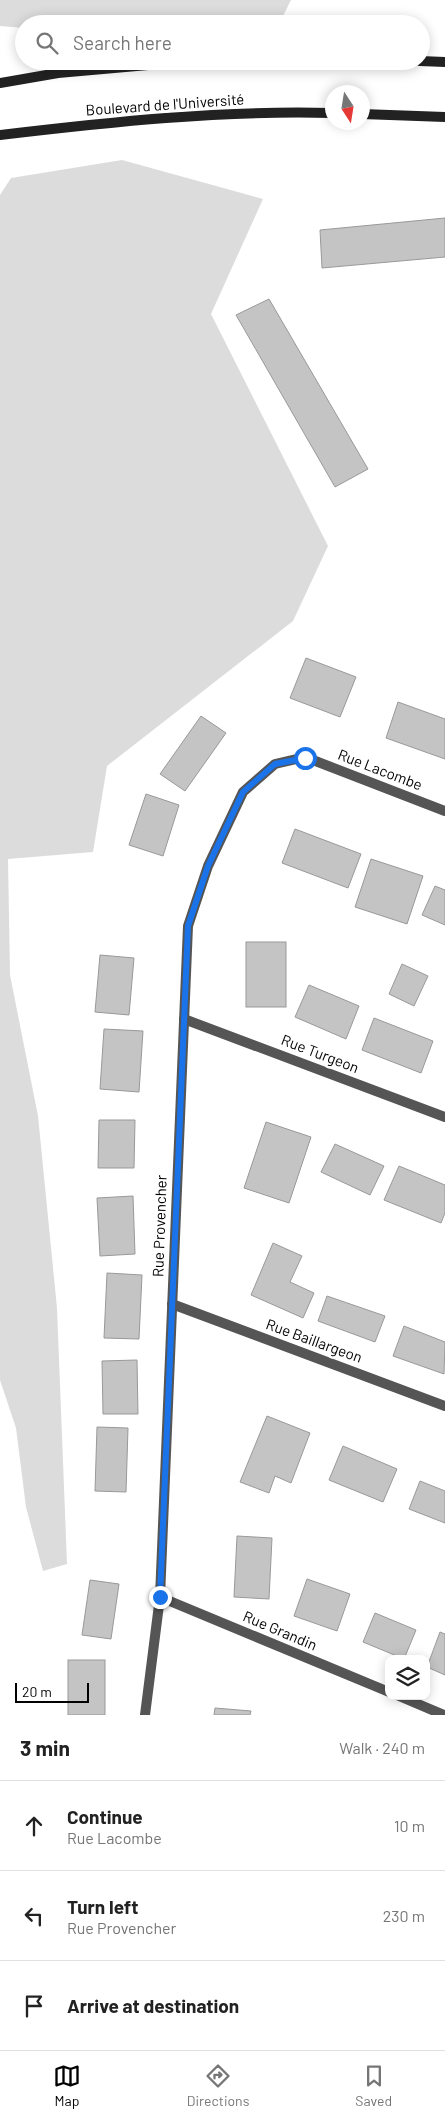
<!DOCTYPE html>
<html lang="en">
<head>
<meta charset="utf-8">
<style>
	:root { --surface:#fff; --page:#f2f2f2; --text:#222; --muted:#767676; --line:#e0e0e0; --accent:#000 }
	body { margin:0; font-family:Barlow,sans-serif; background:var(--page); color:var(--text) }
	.controls { position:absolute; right:15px; bottom:15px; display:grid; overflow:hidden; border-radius:10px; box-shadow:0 2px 12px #0003 }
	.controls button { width:45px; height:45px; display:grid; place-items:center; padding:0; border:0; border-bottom:1px solid var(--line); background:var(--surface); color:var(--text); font:25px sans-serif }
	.compass { position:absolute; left:325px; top:85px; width:45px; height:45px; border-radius:50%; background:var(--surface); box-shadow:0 2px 12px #0003; rotate:168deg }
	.scale { position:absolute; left:15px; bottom:12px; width:74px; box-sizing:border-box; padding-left:5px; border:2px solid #000; border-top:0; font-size:14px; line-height:18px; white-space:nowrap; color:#000; -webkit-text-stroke:4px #fff; paint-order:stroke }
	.stop { position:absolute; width:15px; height:15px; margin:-11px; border:4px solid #1a73e8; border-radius:50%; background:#fff }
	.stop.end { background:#1a73e8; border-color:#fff; box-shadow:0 1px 5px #0008 }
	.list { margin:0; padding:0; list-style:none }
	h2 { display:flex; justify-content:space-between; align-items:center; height:65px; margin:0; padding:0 20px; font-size:21px }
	h2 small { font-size:16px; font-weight:400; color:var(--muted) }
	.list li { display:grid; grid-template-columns:32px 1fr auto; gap:15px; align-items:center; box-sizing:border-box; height:90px; padding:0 20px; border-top:1px solid var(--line) }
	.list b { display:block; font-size:19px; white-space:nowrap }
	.list p { margin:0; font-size:16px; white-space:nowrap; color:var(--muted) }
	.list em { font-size:16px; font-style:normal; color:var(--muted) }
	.icon { flex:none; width:28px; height:28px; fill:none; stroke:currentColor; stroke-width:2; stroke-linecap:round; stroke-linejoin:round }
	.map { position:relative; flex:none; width:445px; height:1715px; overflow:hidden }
	.search { position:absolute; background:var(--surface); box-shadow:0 2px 12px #0003; left:15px; right:15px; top:15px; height:55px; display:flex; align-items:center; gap:12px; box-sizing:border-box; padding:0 18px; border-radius:28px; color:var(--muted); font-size:19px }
	.sheet { height:335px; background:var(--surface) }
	nav { display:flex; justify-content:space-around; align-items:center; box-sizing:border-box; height:70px; border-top:1px solid var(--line); background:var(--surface); font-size:14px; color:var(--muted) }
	nav a { display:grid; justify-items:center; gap:2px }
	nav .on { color:var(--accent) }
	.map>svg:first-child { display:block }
</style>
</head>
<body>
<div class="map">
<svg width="445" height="1715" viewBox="0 0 445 1715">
	<rect width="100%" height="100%" fill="#fff"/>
	<!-- green -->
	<g fill="#dcdcdc">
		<path d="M0,0H291L279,24H24V28L0,26Z"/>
		<path d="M122,160L263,199L211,314L328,546L293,621L107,766L93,852L8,859L10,975L38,1116L57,1308L67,1564L43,1571L26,1507L16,1428L0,1380V195L11,178Z"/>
	</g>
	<!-- building -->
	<g fill="#c4c4c4" stroke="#999">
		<path d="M445,218V257L322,268L320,230Z"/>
		<path d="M269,299L368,469L335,487L236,315Z"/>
		<path d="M306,658L356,677L340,717L290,698Z"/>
		<path d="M398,702L445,719V759L386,738Z"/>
		<path d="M201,716L226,733L185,791L160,774Z"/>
		<path d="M146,794L179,805L163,856L129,845Z"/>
		<path d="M295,829L361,854L348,888L282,863Z"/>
		<path d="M371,859L423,876L407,924L355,907Z"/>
		<path d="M435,886L445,890V925L422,915Z"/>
		<rect x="246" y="942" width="40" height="65"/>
		<path d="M100,955L134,958L129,1015L95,1012Z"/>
		<path d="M402,964L428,976L414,1006L389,994Z"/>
		<path d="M309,985L359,1006L346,1039L295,1017Z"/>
		<path d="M374,1018L433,1041L421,1073L362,1050Z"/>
		<path d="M104,1029L143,1031L139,1092L100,1089Z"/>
		<path d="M99,1120H135L134,1168H98Z"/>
		<path d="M266,1122L311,1137L289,1203L244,1188Z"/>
		<path d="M335,1144L384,1166L370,1195L321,1172Z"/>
		<path d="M399,1166L445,1185V1213L441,1223L384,1200Z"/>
		<path d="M133,1196L135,1254L100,1256L97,1198Z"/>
		<path d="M273,1243L302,1256L290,1282L314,1293L303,1318L251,1295Z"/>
		<path d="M107,1273L142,1275L139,1339L104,1338Z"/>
		<path d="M327,1296L385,1316L375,1342L318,1321Z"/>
		<path d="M404,1326L445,1342L444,1374L393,1356Z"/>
		<path d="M137,1360L138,1414H103L102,1361Z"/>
		<path d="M267,1416L310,1433L291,1483L275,1476L269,1493L240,1482Z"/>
		<path d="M97,1427L128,1428L126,1492L95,1491Z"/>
		<path d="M343,1446L397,1469L383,1502L329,1480Z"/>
		<path d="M420,1481L445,1491V1523L409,1509Z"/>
		<path d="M237,1536L272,1538L269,1599L234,1597Z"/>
		<path d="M307,1579L350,1594L337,1631L294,1616Z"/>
		<path d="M90,1580L119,1584L111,1639L82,1635Z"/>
		<path d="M375,1613L416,1630L404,1659L363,1642Z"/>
		<path d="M440,1632L445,1634V1675L427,1667Z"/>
		<rect x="68" y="1660" width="37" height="55"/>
		<path d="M215,1708L251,1711L250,1715H214Z"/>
	</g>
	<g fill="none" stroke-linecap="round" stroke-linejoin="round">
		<!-- minor -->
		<g stroke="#555" stroke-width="10">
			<path d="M184,1019L445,1117"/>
			<path d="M172,1304L445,1406"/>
			<path d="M160,1597L389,1692"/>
			<path d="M399,1696L444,1715"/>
			<path d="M145,1715L160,1597L188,926L208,866L243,792L275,764L305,757L445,811"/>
		</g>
		<!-- secondary -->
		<g stroke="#222" stroke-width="10">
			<path d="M420,61L445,62"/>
			<path d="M0,83L58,73L193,61"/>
			<path d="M362,114L445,117"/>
			<path d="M0,135C110,122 222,110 332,113"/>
		</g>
	</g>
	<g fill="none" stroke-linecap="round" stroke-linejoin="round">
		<!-- route -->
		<path stroke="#1a73e8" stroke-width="6" d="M160,1597L188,926L208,866L243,792L275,764L305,758"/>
	</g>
	<g text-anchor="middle" stroke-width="5" stroke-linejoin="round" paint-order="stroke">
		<!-- street labels -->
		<g font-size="15" fill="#000" stroke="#fff">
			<text transform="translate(165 105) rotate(-4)" y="5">Boulevard de l'Université</text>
			<text transform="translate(380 770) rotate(21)" y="5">Rue Lacombe</text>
			<text transform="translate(320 1054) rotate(21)" y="5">Rue Turgeon</text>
			<text transform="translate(160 1226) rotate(-88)" y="5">Rue Provencher</text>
			<text transform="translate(314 1341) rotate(20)" y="5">Rue Baillargeon</text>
			<text transform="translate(280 1631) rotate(23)" y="5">Rue Grandin</text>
		</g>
	</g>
</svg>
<div class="controls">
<button><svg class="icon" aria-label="layers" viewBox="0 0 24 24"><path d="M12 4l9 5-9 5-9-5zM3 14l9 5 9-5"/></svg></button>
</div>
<svg class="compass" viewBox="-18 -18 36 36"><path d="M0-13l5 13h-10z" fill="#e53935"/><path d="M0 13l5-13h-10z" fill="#767676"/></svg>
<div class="scale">20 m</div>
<div class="stop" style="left:305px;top:758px"></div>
<div class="stop end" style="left:160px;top:1597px"></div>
<div class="search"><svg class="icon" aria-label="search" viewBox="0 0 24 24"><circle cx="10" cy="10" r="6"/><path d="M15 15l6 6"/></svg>Search here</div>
</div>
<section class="sheet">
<h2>3 min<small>Walk · 240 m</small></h2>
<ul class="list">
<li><svg class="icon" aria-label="ahead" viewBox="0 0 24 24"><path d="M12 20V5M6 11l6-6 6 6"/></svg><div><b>Continue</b><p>Rue Lacombe</p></div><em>10 m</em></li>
<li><svg class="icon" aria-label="left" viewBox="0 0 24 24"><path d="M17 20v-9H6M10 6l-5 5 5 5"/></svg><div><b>Turn left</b><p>Rue Provencher</p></div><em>230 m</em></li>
<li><svg class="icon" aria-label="arrive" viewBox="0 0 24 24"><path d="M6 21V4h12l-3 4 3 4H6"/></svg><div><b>Arrive at destination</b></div></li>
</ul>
</section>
<nav>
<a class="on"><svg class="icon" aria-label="map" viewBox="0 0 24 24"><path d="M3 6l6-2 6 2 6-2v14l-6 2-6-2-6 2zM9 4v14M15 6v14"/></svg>Map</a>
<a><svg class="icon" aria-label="directions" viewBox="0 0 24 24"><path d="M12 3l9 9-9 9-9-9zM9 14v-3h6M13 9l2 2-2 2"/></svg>Directions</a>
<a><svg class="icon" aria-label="saved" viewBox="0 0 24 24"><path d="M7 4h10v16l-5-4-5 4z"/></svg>Saved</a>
</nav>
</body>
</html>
